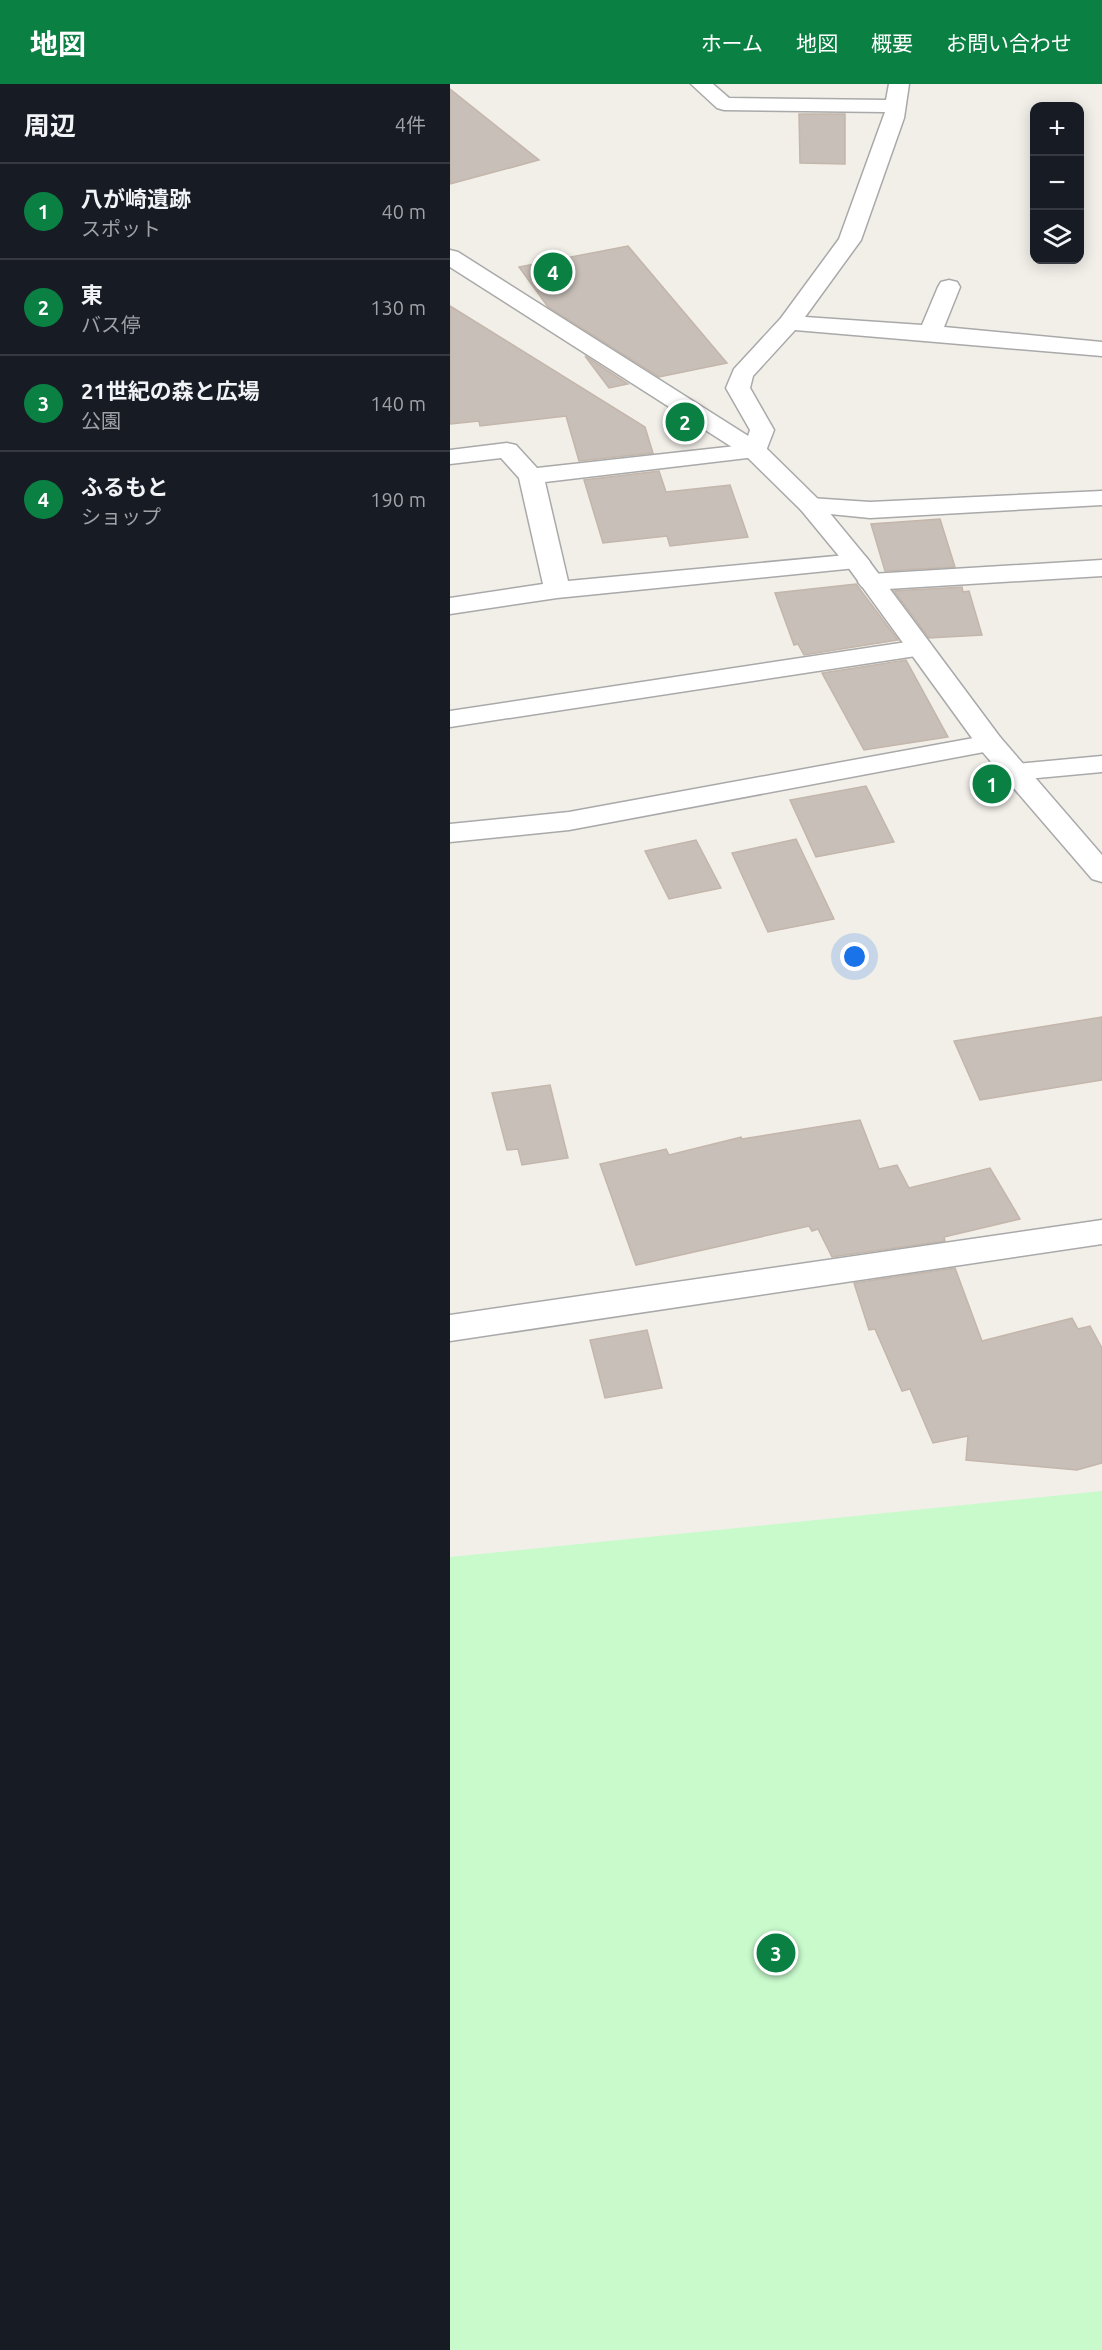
<!DOCTYPE html>
<html lang="ja">
<head>
<meta charset="utf-8">
<style>
	:root { --surface:#171b24; --page:#20242c; --text:#f1f3f6; --muted:#9ea1a6; --line:#363941; --accent:#0b8043 }
	body { margin:0; font-family:Ubuntu,"Noto Sans JP",sans-serif; background:var(--page); color:var(--text) }
	.controls { position:absolute; right:18px; top:18px; display:grid; overflow:hidden; border-radius:12px; box-shadow:0 3px 15px #0003 }
	.controls button { width:54px; height:54px; display:grid; place-items:center; padding:0; border:0; border-bottom:2px solid var(--line); background:var(--surface); color:var(--text); font:30px sans-serif }
	.you { position:absolute; left:405px; top:873px; width:21px; height:21px; margin:-15px; border:4px solid #fff; border-radius:50%; background:#1a73e8; box-shadow:0 0 0 9px #1a73e833 }
	.badge { display:grid; place-items:center; width:39px; height:39px; border-radius:50%; background:var(--accent); color:#fff; font-size:20px; font-weight:700 }
	.pin { position:absolute; translate:-50% -50%; border:3px solid #fff; box-shadow:0 2px 6px #0006 }
	.list { margin:0; padding:0; list-style:none }
	h2 { display:flex; justify-content:space-between; align-items:center; height:78px; margin:0; padding:0 24px; font-size:26px }
	h2 small { font-size:20px; font-weight:400; color:var(--muted) }
	.list li { display:grid; grid-template-columns:39px 1fr auto; gap:18px; align-items:center; box-sizing:border-box; height:96px; padding:0 24px; border-top:2px solid var(--line) }
	.list b { display:block; font-size:22px; white-space:nowrap }
	.list p { margin:0; font-size:20px; white-space:nowrap; color:var(--muted) }
	.list em { font-size:20px; font-style:normal; color:var(--muted) }
	.icon { flex:none; width:33px; height:33px; fill:none; stroke:currentColor; stroke-width:2; stroke-linecap:round; stroke-linejoin:round }
	.map { position:relative; flex:none; width:652px; height:2266px; overflow:hidden }
	header { display:flex; align-items:center; gap:36px; box-sizing:border-box; height:84px; padding:0 30px; background:var(--accent); color:#fff }
	header strong { font-size:28px }
	nav { display:flex; gap:33px; margin-inline-start:auto; font-size:21px }
	main { display:flex }
	aside { flex:1; background:var(--surface) }
	.map>svg:first-child { display:block }
</style>
</head>
<body>
<header>
<strong>地図</strong>
<nav><a>ホーム</a><a>地図</a><a>概要</a><a>お問い合わせ</a></nav>
</header>
<main>
<aside>
<h2>周辺<small>4件</small></h2>
<ul class="list">
<li><span class="badge">1</span><div><b>八が崎遺跡</b><p>スポット</p></div><em>40 m</em></li>
<li><span class="badge">2</span><div><b>東</b><p>バス停</p></div><em>130 m</em></li>
<li><span class="badge">3</span><div><b>21世紀の森と広場</b><p>公園</p></div><em>140 m</em></li>
<li><span class="badge">4</span><div><b>ふるもと</b><p>ショップ</p></div><em>190 m</em></li>
</ul>
</aside>
<div class="map">
<svg width="652" height="2266" viewBox="0 0 652 2266">
	<rect width="100%" height="100%" fill="#f2efe9"/>
	<!-- park -->
	<path fill="#c8facc" d="M652,1407V2266H0V1473Z"/>
	<!-- building -->
	<g fill="#c7bfb8" stroke="#c4b6ab" stroke-width="1.5">
		<path d="M0,5L89,76L0,100Z"/>
		<path d="M349,30H395V80L350,79Z"/>
		<path d="M178,162L277,279L209,293L98,223L69,183Z"/>
		<path d="M0,222L195,343L203,369L129,377L116,332L30,342L29,337L0,340Z"/>
		<path d="M135,272L178,300L159,304Z"/>
		<path d="M209,387L216,408L280,401L298,453L220,462L217,452L153,459L134,396Z"/>
		<path d="M490,435L505,483L435,487L421,440Z"/>
		<path d="M406,500L448,556L354,571L348,560L344,561L325,509Z"/>
		<path d="M512,503L513,508L519,507L532,551L479,554L444,507Z"/>
		<path d="M456,576L498,653L414,666L372,589Z"/>
		<path d="M416,702L444,758L366,773L340,716Z"/>
		<path d="M346,755L384,835L318,848L282,769Z"/>
		<path d="M246,756L271,804L219,815L195,767Z"/>
		<path d="M652,933V996L530,1016L504,957Z"/>
		<path d="M100,1001L118,1074L72,1081L68,1065L57,1066L42,1009Z"/>
		<path d="M410,1036L429,1085L447,1081L459,1104L540,1084L570,1135L494,1153L495,1157L382,1173L368,1145L362,1147L359,1142L186,1181L150,1080L216,1065L219,1071L291,1053L292,1055Z"/>
		<path d="M505,1184L532,1257L622,1234L628,1245L640,1242L652,1264V1379L627,1386L516,1376L518,1352L483,1359L460,1305L452,1307L425,1245L419,1246L404,1199Z"/>
		<path d="M197,1246L212,1304L155,1314L140,1256Z"/>
	</g>
	<g fill="none" stroke-linecap="round" stroke-linejoin="round">
		<!-- minor casing -->
		<g stroke="#a9a9a9" stroke-width="3">
			<g id="minor">
				<path d="M241,0H263L279,14L436,16L439,0H459L454,34L411,156L355,233L472,241L488,203L491,198L499,196L507,198L510,203L494,243L652,258V272L345,246L303,292L300,304L324,346L314,372L95,398L118,497L407,470L416,473L420,478L416,483L107,514L0,530V514L93,500L69,394L51,374L0,380V366L57,359L66,361L87,384L295,361L300,346L276,304L284,285L331,234L389,155L435,28L274,26L267,24Z"/>
				<path d="M652,407V421L420,434L360,428L351,426L348,421L351,416L360,414L420,418Z"/>
				<path d="M652,476V492L421,506L412,503L408,498L412,493L421,490Z"/>
				<path d="M470,556L479,558L483,564L479,570L0,643V627Z"/>
				<path d="M540,651L550,653L554,659L550,665L119,746L0,758V740L119,728Z"/>
				<path d="M652,672V688L566,696L556,694L552,688L556,682L566,680Z"/>
				<path d="M652,1136V1160L0,1257V1231Z"/>
			</g>
		</g>
		<!-- tertiary casing -->
		<g stroke="#a9a9a9" stroke-width="3">
			<path id="tertiary" d="M0,166L8,168L314,362L369,416L416,473L550,653L652,771V798L642,795L530,665L398,483L351,426L296,372L0,183Z"/>
		</g>
		<!-- minor -->
		<use href="#minor" fill="#fff" fill-rule="evenodd"/>
		<!-- tertiary -->
		<use href="#tertiary" fill="#fff" fill-rule="evenodd"/>
	</g>
</svg>
<div class="controls">
<button>+</button>
<button>−</button>
<button><svg class="icon" aria-label="layers" viewBox="0 0 24 24"><path d="M12 4l9 5-9 5-9-5zM3 14l9 5 9-5"/></svg></button>
</div>
<div class="you"></div>
<div class="pin badge" style="left:542px;top:700px">1</div>
<div class="pin badge" style="left:235px;top:338px">2</div>
<div class="pin badge" style="left:326px;top:1869px">3</div>
<div class="pin badge" style="left:103px;top:188px">4</div>
</div>
</main>
</body>
</html>
